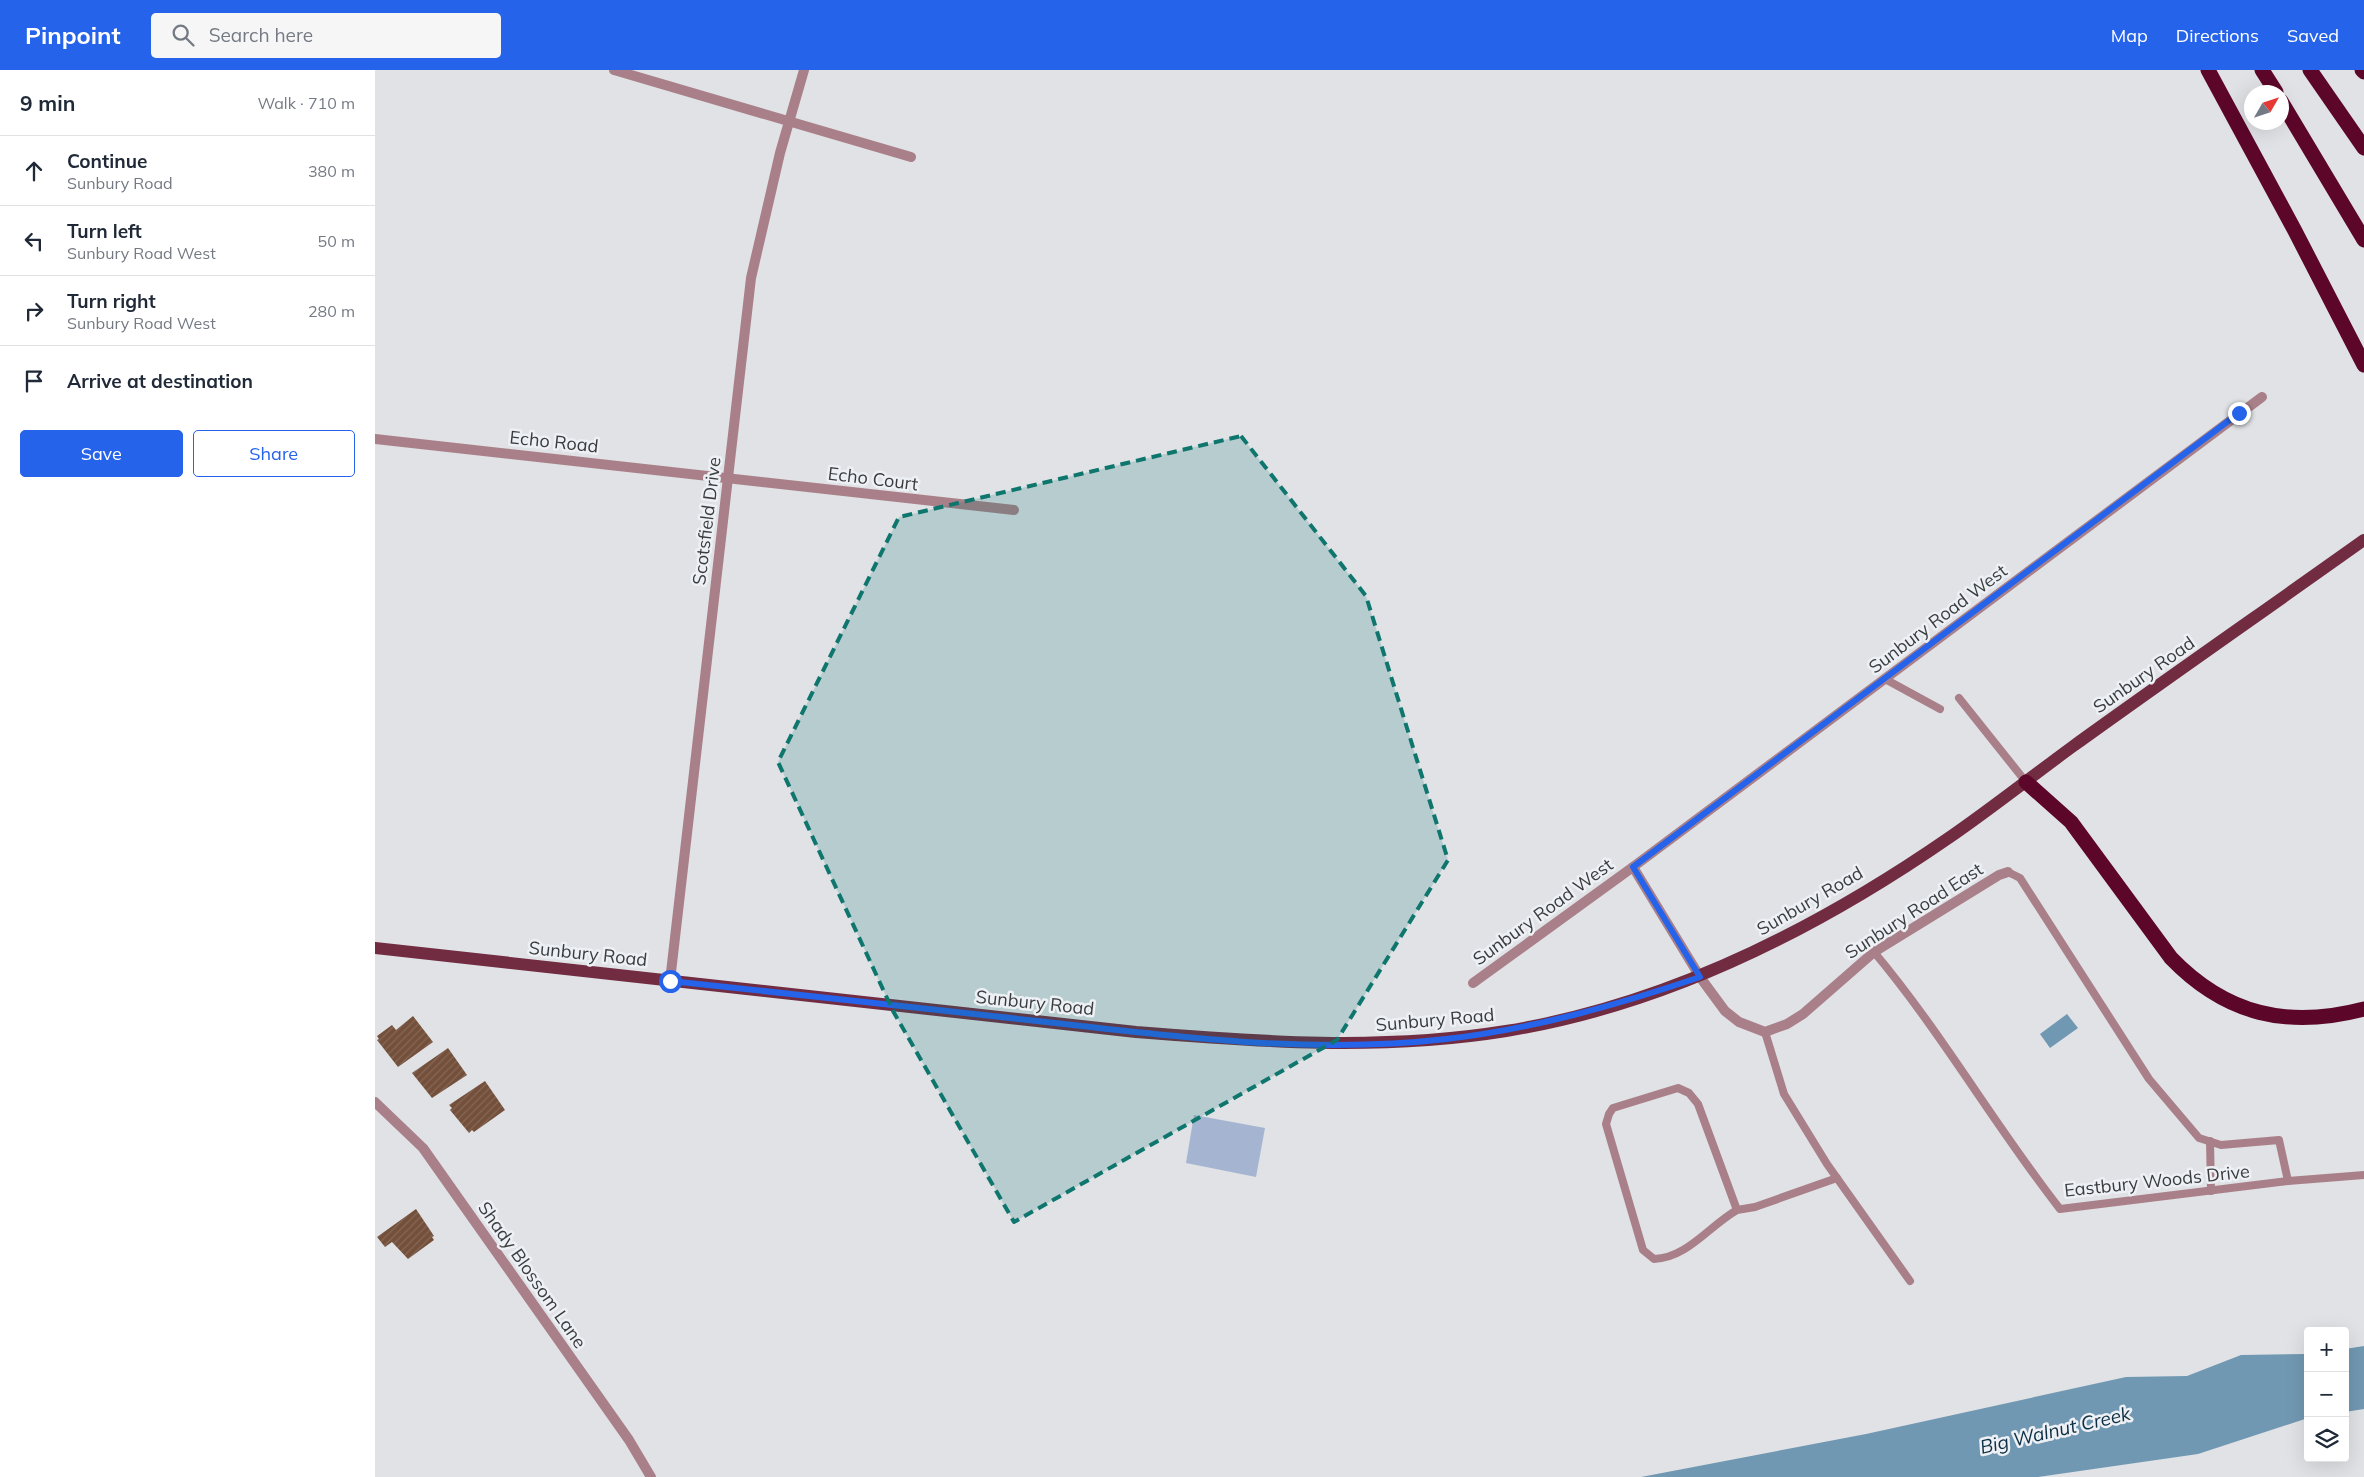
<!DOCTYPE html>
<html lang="en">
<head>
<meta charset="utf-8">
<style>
	:root { --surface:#fff; --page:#f6f6f7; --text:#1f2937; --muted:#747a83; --line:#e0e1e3; --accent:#2563eb }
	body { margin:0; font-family:Mulish,sans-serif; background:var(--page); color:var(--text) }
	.controls { position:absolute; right:15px; bottom:15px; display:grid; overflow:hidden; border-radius:5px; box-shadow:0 5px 20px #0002 }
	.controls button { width:45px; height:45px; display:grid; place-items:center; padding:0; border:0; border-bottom:1px solid var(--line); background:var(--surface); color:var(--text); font:25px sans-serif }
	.compass { position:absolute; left:1869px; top:15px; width:45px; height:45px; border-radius:50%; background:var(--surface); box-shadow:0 5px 20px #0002; rotate:51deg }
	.stop { position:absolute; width:15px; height:15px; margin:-11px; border:4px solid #2563eb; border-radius:50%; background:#fff }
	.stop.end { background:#2563eb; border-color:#fff; box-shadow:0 1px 5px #0008 }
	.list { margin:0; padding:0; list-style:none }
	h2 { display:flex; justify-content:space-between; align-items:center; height:65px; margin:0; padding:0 20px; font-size:21px }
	h2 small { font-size:16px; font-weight:400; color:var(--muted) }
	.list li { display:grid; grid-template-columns:32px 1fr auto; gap:15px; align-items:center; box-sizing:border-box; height:70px; padding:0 20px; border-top:1px solid var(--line) }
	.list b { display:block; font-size:19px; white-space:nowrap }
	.list p { margin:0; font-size:16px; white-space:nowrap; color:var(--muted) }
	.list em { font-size:16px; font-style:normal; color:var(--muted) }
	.actions { display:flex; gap:10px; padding:15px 20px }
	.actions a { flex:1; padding:11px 0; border:1px solid var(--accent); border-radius:5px; text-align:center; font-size:18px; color:var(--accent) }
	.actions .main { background:var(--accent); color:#fff }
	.icon { flex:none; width:28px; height:28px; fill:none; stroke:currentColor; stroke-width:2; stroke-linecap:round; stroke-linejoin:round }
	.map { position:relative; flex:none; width:1989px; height:1407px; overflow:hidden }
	header { display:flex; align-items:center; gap:30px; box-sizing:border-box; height:70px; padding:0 25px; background:var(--accent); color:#fff }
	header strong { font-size:24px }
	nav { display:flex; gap:28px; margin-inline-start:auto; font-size:18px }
	.search { width:350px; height:45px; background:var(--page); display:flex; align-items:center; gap:12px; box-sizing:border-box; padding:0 18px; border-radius:5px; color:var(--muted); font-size:19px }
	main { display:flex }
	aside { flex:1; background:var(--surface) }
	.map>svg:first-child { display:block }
</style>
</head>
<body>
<header>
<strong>Pinpoint</strong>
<div class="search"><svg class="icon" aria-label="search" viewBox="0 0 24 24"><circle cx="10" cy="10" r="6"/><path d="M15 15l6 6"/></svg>Search here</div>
<nav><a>Map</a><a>Directions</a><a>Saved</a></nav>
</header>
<main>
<aside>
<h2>9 min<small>Walk · 710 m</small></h2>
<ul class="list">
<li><svg class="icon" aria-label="ahead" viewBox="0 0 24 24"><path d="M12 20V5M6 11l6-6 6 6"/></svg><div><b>Continue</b><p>Sunbury Road</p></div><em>380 m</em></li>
<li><svg class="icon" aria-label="left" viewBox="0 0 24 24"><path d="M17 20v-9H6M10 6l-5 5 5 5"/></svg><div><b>Turn left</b><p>Sunbury Road West</p></div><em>50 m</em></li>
<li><svg class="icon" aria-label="right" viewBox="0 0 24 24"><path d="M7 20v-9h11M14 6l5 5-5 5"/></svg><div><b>Turn right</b><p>Sunbury Road West</p></div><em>280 m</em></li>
<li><svg class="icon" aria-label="arrive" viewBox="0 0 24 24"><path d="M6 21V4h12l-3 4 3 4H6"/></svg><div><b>Arrive at destination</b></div></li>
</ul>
<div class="actions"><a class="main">Save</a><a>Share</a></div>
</aside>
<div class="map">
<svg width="1989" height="1407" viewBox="0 0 1989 1407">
	<defs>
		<pattern id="building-hatch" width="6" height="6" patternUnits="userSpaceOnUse" patternTransform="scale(1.25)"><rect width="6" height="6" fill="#74503b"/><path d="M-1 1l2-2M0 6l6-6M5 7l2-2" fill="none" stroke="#846757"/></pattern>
	</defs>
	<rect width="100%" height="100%" fill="#e0e2e6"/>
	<!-- green -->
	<path fill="#a5b5d1" d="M819,1045L890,1058L881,1107L811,1093Z"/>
	<!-- water -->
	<g fill="#7198b2">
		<path d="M1692,944L1703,958L1675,978L1665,964Z"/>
		<path d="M1989,1276V1339L1970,1342V1279Z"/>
		<path d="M1933,1284V1348L1823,1384L1663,1407H1266L1491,1364L1751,1307L1812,1306L1866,1285Z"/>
	</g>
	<!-- building -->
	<g fill="url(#building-hatch)">
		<path d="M38,946L58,972L23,997L2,970L4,969L2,966L17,955L21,960Z"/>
		<path d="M73,978L92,1005L57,1028L37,1003Z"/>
		<path d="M110,1011L130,1040L99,1062L97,1060L94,1063L75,1040L77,1038L74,1035Z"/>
		<path d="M41,1139L59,1166L57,1167L59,1170L33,1189L17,1172L10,1177L2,1167Z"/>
	</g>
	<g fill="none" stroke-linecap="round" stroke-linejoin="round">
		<!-- lane -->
		<g stroke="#a98089" stroke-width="8">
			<path d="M1510,609L1565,639"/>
			<path d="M1584,628L1651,712"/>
			<path d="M1633,802L1645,808L1774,1009L1824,1068L1846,1075L1904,1070L1913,1111"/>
			<path d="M1499,882C1567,963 1620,1056 1685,1139L1913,1111L1989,1105"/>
			<path d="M1390,962L1409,1024L1452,1094L1535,1211"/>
			<path d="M1835,1071L1836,1121"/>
			<path d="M1362,1140C1334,1156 1312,1188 1279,1189L1268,1180L1231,1054L1234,1044L1238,1038L1303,1018L1314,1023L1323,1034L1362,1140L1380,1137L1462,1108"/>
		</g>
		<!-- street -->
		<g stroke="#a98089" stroke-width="10">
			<path d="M239,0L536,87"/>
			<path d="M0,369L639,440"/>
			<path d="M1258,797L1325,907L1350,941L1364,952L1390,962L1412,954L1428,944L1499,882L1624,805L1633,802"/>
			<path d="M295,911L376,208L405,83L429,0"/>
			<path d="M1098,913L1258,797L1887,327"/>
			<path d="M0,1032L48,1078L254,1370L276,1407"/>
		</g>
		<!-- primary -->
		<path stroke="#722c42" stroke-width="12" d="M0,878L761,962C886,972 1007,981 1131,961C1293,935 1442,859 1575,767C1617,738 1656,707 1697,677C1794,607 1892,539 1989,470"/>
		<!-- highway -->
		<g stroke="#5c062a" stroke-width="15">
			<path d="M1833,0L1920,161L1989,295"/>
			<path d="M1887,0L1901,22"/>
			<path d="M1935,0L1989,78"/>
			<path d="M1987,0L1989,2"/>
			<path d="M1906,31L1989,170"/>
			<path d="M1651,712L1696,752L1796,888C1851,945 1913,959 1989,939"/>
		</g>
	</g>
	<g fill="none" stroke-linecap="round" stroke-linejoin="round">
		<!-- route -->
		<path stroke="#2563eb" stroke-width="6" d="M295,911C423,924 552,939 680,953C809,968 942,984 1071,969C1158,959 1242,935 1325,907L1258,797L1864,343"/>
	</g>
	<!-- marked area -->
	<path fill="#0f766e" fill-opacity="0.2" stroke="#0f766e" stroke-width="4" stroke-dasharray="10 6" stroke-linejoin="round" d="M866,366L991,526L1073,790L962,970L639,1152L518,941L403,692L524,447Z"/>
	<g text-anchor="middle" stroke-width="5" stroke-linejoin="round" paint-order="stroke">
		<!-- street labels -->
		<g font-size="18" fill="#3b3c3d" stroke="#edf0f4">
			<text transform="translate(179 372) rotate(6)" y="6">Echo Road</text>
			<text transform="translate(498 409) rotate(7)" y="6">Echo Court</text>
			<text transform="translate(332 451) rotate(-83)" y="6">Scotsfield Drive</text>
			<text transform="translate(1563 549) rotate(-37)" y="6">Sunbury Road West</text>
			<text transform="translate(1769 605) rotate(-35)" y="6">Sunbury Road</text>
			<text transform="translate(1435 831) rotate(-30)" y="6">Sunbury Road</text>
			<text transform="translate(1539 841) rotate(-33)" y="6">Sunbury Road East</text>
			<text transform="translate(1168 842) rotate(-36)" y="6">Sunbury Road West</text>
			<text transform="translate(213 884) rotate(6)" y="6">Sunbury Road</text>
			<text transform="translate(660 933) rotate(6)" y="6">Sunbury Road</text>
			<text transform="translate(1060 950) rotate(-5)" y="6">Sunbury Road</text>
			<text transform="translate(1782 1111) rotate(-6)" y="6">Eastbury Woods Drive</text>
			<text transform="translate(157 1205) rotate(55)" y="6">Shady Blossom Lane</text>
		</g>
		<!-- water labels -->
		<g font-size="19" font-style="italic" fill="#0c2f43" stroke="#edf0f4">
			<text transform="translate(1680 1360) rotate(-13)" y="7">Big Walnut Creek</text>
		</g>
	</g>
</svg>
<div class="controls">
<button>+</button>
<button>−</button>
<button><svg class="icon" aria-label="layers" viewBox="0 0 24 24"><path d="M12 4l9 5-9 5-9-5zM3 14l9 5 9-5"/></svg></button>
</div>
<svg class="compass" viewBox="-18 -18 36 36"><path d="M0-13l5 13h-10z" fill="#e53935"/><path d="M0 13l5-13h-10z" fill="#747a83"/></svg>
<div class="stop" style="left:295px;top:911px"></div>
<div class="stop end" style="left:1864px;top:343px"></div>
</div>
</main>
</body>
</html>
